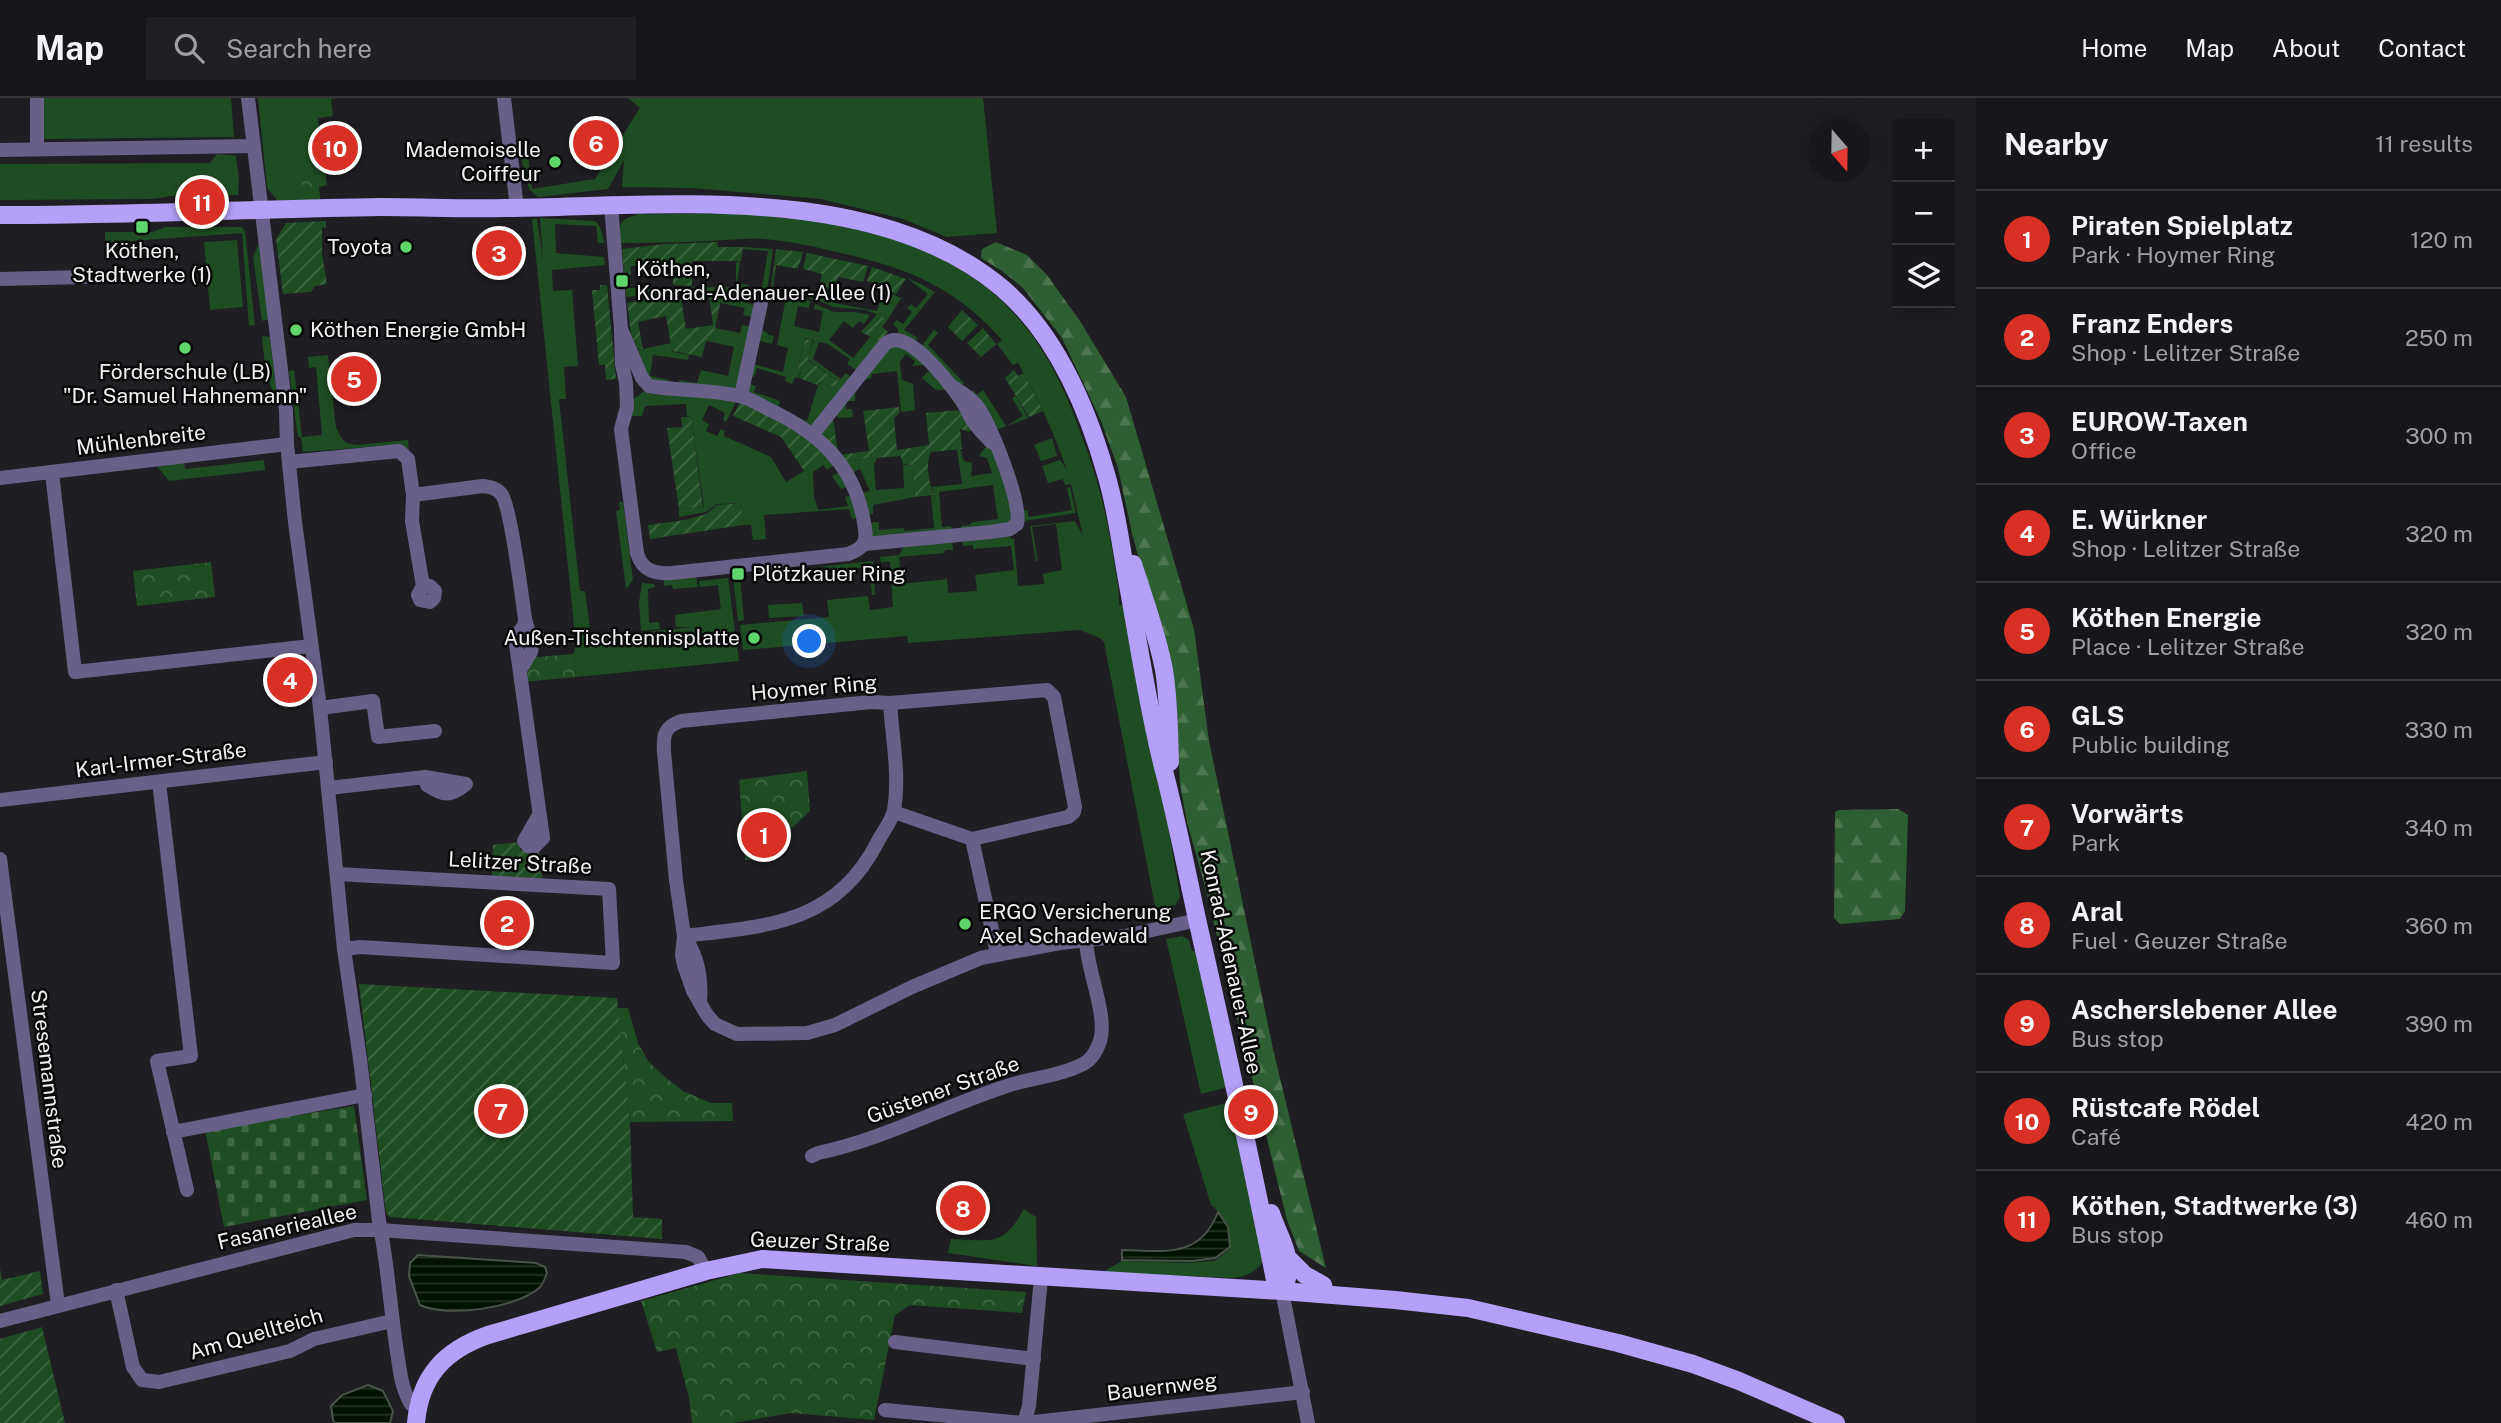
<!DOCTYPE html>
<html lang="en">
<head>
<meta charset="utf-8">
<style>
	:root { --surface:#17161a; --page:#201f23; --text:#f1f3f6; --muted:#9e9fa2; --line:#363539; --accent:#d93025 }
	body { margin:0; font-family:"Public Sans",sans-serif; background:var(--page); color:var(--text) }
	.controls { position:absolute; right:21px; top:21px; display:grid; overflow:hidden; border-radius:0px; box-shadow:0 4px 18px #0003 }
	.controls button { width:63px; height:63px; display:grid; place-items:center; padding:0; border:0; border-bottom:2px solid var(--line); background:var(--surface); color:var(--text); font:35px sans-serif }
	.compass { position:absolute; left:1808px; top:21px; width:63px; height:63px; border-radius:50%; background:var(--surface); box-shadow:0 4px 18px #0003; rotate:160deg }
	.you { position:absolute; left:810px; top:544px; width:24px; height:24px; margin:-18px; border:5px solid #fff; border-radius:50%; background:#1a73e8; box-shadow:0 0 0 10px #1a73e833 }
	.badge { display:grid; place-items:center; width:46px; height:46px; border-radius:50%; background:var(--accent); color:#fff; font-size:23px; font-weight:700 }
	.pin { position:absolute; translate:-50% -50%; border:4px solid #fff; box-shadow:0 2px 7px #0006 }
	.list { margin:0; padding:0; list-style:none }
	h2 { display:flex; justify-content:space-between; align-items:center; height:91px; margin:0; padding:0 28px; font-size:30px }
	h2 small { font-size:23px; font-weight:400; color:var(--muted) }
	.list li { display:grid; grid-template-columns:46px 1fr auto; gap:21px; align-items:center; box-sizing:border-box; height:98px; padding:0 28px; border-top:2px solid var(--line) }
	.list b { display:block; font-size:26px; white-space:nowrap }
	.list p { margin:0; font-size:23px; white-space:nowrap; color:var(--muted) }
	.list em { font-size:23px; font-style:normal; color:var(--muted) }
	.icon { flex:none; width:38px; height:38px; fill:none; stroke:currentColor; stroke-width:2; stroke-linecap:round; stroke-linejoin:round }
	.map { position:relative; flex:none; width:1976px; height:1325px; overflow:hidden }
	header { display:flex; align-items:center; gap:42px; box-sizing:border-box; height:98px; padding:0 35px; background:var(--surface); border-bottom:2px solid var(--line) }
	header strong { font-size:33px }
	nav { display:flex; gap:38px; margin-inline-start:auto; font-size:24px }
	.search { width:490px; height:63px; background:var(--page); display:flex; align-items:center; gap:18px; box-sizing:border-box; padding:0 24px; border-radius:0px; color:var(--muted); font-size:26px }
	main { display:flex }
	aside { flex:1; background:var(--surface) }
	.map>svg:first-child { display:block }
</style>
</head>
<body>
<header>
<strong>Map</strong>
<div class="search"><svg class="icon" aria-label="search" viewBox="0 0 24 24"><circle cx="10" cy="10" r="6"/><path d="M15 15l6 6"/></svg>Search here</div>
<nav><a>Home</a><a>Map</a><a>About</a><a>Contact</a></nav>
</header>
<main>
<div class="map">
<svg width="1976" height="1325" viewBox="0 0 1976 1325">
	<defs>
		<pattern id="forest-firs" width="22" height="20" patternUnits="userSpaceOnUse" patternTransform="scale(1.75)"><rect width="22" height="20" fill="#2e5f32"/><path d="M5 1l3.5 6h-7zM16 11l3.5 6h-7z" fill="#4d7650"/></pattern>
		<pattern id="cemetery-stones" width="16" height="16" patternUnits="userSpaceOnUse" patternTransform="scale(1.75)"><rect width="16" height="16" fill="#1e4d23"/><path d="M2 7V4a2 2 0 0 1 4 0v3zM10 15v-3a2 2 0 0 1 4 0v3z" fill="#3f6743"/></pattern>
		<pattern id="park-crowns" width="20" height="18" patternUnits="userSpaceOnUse" patternTransform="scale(1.75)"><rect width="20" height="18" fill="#1e4d23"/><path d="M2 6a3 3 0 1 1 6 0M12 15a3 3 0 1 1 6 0" fill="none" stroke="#3f6743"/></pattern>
		<pattern id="garden-furrows" width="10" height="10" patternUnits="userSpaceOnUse" patternTransform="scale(1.75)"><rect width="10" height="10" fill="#1e4d23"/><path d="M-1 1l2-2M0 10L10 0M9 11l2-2" fill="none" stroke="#3f6743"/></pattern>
		<pattern id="water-rules" width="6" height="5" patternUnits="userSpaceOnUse" patternTransform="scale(1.75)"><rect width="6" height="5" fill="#001201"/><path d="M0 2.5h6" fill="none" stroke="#263526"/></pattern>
	</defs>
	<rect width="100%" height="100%" fill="#1f1e22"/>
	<!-- grass -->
	<g fill="#1e4d23" fill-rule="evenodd">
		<path d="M42,0H231L234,39L43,41Z"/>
		<path d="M258,0H338L331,1L333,18L318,20L327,87L319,89L320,101L278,103L267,90Z"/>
		<path d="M628,0H983L997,135L947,139L903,121L821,101L692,90L622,89L624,62L608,91L538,99L529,91L519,51H527L532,91L595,81L640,10Z"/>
		<path d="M217,56L236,58L239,82L238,97L171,98L153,101L0,102V66L210,65Z"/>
		<path d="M639,116C682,117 727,114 771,118C860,125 959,150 1019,221C1050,256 1070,303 1085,347C1100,388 1109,427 1115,470C1117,482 1120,495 1119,507L1131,508L1180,799L1175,807L1156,813L1104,544L1100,540L1080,532L908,545L907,538L743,552L740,527L829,519L827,502L868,498L870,512L893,509L890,464H881L880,459L899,457L903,450L902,442L865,445L864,425L879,424V432L904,430V433L934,430L931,398L934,397L932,389L962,386L957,352L960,351L964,363L972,365L971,378L992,375L987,360L979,358L990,343L1016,408L1010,431L1011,441L1014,440L1018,488L1044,486L1043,476L1062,472L1056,426L1032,429L1038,463H1036L1030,428L1075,423L1083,438L1071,386L1065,387L1063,381L1048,385L1042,368L1060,362L1067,372C1054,335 1038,299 1018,265L1013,267L997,246L1002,242C953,187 907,170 837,154C807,147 774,139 742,141C701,144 661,145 620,145C619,125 618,122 639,116ZM993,387L998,421L973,424L969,427L961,428L963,448L973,447V451L1011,448L1014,472L975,477L977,493L948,495L947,481L902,486L899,459L944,455L945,452H953L951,428L942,429L939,394Z"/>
		<path d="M540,120L595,123C601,128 603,137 604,145H598L596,128L555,126L556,155L604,159L605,167L552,172L553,193L572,192L578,268L564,269L566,301H559L580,493H585L591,539L693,529H676L675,517L721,511L718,487L700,489L699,483L728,480L739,563L576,579L574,555L576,546L532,121H537L543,161Z"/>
		<path d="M165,129H241L245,133L255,227L249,228L242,135L105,145V134H153Z"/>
		<path d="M237,142L243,209L210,212L204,144Z"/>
		<path d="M259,145L270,221L262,223L253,159Z"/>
		<path d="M743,149L773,151L766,199L755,198L757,189H762L768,153L743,151Z"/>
		<path d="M740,163L737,185L749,187L746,204L754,207L752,219L743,217L745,210L721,205L722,197L680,194L626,199L625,190L736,189V164Z"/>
		<path d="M907,180L921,186L935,194L904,232L918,240L911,249L927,262L923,267L912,268L915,263L906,256L900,264L902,282L913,286L915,312L901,314L897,273L872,276L871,280L862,283L861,275L847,266L850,261L828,246L819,244L813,261L841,281L846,275L856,282L855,303H846V311H852L853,319L839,320L830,314L813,335L739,298L726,324L723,322L725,315L709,307L702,322L709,326L706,333L717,338L721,331L725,333L724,338L771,359L786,384L832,356L839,363L877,360L874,367L876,392L904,390L903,367H912L915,399L873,407V416L863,417V420L852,421L849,411L764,417L766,441L753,442L751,427H743L741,405L717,406L706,414L679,419V411L704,409L691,319L687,318L686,306L645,308L642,318H632L627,309L635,300L651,288L638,252L671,245L672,254L689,257L688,262L653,257L650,278L669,282L668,290L678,291L679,282L697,285L701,272L728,278L734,249L712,244L715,230L740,235L742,227C751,229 763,230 769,237L774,238L772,246L760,243L753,266L783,274L788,250L777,247L785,205L769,201L770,199L810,203L809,210L798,208L794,228L819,234L823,213L814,211L815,206L834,214H855L870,217L864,226L859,223L853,230L844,223L829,242L853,260L870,239L884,246L898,241V231L893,226L897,222L903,226L912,214L907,210L911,206L916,210L928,196ZM805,240L814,242L808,261L839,284L835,290L819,284L807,323L778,312L780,303L754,294L756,288L744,284L746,276L754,279L757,270L786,279L785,283L792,286L795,279L798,280L802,271L798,269ZM839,364L844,371L832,378L841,391L852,387L848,377L860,371L870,393L845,399L848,408L818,412L814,398L813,374L823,367L827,372Z"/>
		<path d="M819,190L836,194L834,205L877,213L884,192L901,200L888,221L866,212L834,209L816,202L770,192L816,200Z"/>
		<path d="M934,232L938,235L928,247L964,285L957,291L936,292L922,280L933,268L921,249Z"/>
		<path d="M262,238L270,239L275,283L280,298L279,305C266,283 264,262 262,238Z"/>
		<path d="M328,257L336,330C342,339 341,346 357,347L408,342L409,355L393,347L303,354L301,339H298L289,273L294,272L302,339L322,337L316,269L309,270L308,259Z"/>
		<path d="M973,292L977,297L983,292L1006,328L1023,318L1012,300L1016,298L1028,320L991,334L969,296Z"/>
		<path d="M1052,340L1057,358L1041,363L1034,347Z"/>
		<path d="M264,362L265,372L169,383L156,367L184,363L185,371Z"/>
		<path d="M1070,389L1076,415L1024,423L1022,413L1027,412L1029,419L1072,412L1067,390Z"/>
		<path d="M619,404H623L633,482L626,491L616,413L620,412Z"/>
		<path d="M873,463L875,497H872L869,469L825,473L824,469H817Z"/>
		<path d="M695,473L698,489L673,491L672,487L664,488L663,476Z"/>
		<path d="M740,478L744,522L738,523L733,479Z"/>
		<path d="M642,485L654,486L655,489L648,491L649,525L659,524L660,531L641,533L639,504Z"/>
		<path d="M802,505L804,518L769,520L768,507Z"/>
		<path d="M1182,838L1189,842L1192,853H1197L1228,985L1224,990L1201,996L1166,841Z"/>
		<path d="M1230,1004L1264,1162C1256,1174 1249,1177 1235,1180L1101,1175L1122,1163L1186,1165L1214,1163L1231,1150C1229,1132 1226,1118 1211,1107L1183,1016Z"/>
		<path d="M1024,1111L1036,1119L1037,1168L948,1155L951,1141C991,1142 1002,1150 1024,1111Z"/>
	</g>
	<!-- forest -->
	<g fill="url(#forest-firs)">
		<path d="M996,144L1027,157L1047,177L1080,223L1126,299L1194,531L1209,643L1273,951L1326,1170L1299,1153L1287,1122L1204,785L1187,724L1180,686L1176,602L1132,435L1118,370L1101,323L1062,240L1023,190L1002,173L981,160L982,151Z"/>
		<path d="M1898,711L1908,717L1905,813L1900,821L1840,826L1834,820L1835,714L1839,712Z"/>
	</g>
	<!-- cemetery -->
	<path fill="url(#cemetery-stones)" d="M354,1008L367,1102L224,1129L205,1032Z"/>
	<!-- park -->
	<g fill="url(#park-crowns)">
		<path d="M316,62L320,101L303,103L300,64Z"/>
		<path d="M211,464L215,499L137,508L133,473Z"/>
		<path d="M574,556L576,579L523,584L529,558L538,559Z"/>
		<path d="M807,673L810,713L760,761L745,762L739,682Z"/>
		<path d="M618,910H628L638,945L648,963L665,979L683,993L711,1005H732L733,1023L630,1024Z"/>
		<path d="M740,1175L1026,1194L1022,1215L910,1207L895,1217L874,1322L791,1315L733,1325H692L689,1300L676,1250L657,1254L641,1203Z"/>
	</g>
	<!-- garden -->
	<g fill="url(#garden-furrows)">
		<path d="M326,123V129L322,130V156L327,186L315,188L311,194L283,196L276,141L286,125Z"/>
		<path d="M717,144L718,149H743L741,163H692V188L673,187L672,167L631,168L630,188L625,189L622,151L665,146Z"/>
		<path d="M776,151L803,154L798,171L776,167L773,190H771Z"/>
		<path d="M807,155L868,168L863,184L838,179L835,192L819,190L822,176L803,171Z"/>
		<path d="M872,169L906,181L896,196L884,192L885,188L867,183Z"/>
		<path d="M600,187H607L616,281L606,282L605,267H599L592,192H600Z"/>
		<path d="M709,197H722L712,244L706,243L702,259L672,253L666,218L638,224L643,251H637L631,236L627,205L641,202L681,201L686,231L713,227Z"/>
		<path d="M962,212L978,227L962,243L948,229Z"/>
		<path d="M877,216L888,221L882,229L888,234L885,237L888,242L884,246L861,234Z"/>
		<path d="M983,230L996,246L981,259L967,245Z"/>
		<path d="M805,241L813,242L808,262L839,284L836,290L819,284L817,287L799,280L802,271L798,270Z"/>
		<path d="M1014,272L1018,278L1024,275L1043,313L1029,319L1005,280Z"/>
		<path d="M742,299L813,336L830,315L834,326L838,357L869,353L863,313L899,309L900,314L894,320L897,352L929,347L926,315L958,312L972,331L969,334L960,331L962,351L931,354C925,365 929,385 934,397L915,399L912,367L903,366L900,356V358L839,363L832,356L805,374L781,339L733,318Z"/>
		<path d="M681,319H691L703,409L679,411L667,330L682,329Z"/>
		<path d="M741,405L743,427L650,441L648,427L685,422L706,416L717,407Z"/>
		<path d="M520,744V752L539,753L543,784L492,781L493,747Z"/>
		<path d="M359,886L617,900L630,1024L633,1119L662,1121V1141L390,1119L386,1115Z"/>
		<path d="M0,1171L2,1182L40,1173L43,1196L0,1208Z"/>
		<path d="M42,1229L65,1325H0V1241Z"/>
	</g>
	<!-- water -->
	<g fill="url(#water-rules)" stroke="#485449" stroke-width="2">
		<path d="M1218,1114L1228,1129L1230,1149L1215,1160L1192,1163L1122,1162V1152C1164,1153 1200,1161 1218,1114Z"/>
		<path d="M418,1157L536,1165L545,1169L547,1175C545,1181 543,1186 539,1190C516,1210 448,1220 420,1207L409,1178L410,1165Z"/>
		<path d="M368,1287L383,1293L393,1313L390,1325H335L333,1322L331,1308L342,1297Z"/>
	</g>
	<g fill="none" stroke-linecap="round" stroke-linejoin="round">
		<!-- minor -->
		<g stroke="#69608a" stroke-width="14">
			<path d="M37,0V51"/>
			<path d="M248,0L286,313L287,346L295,424L320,610L344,851L360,961L379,1123C388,1166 390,1210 397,1254C400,1272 401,1290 411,1306L418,1308"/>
			<path d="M504,0L517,110"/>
			<path d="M0,52L254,48"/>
			<path d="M611,107L621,231L622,266L626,285L627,309L621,331L637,455C642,473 655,476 672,475L848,456C869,449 867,439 863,419C852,364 816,333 768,311C759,306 749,300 739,298C710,291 678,293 649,288L642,280L621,231"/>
			<path d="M0,181L85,179"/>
			<path d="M741,298L761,205"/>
			<path d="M813,336L885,246C907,227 950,286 962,303C967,311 970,320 976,327C980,333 986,338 991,344"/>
			<path d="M289,364L399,353L408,361L413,397L483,388C491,389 497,390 502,397C511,411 522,499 525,521L532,546L531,554L521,570"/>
			<path d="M52,375L75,574L311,548"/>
			<path d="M0,380L287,346"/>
			<path d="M413,397L412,423L423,488L418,497L420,502L430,504L434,500L435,493L430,488H423"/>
			<path d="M865,446L990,434L1010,431L1017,426C1022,404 992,332 980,312C973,301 961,294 950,287"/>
			<path d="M525,521L524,528L515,539L543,740L534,749L528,748L524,743L539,717"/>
			<path d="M890,605L1047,592L1054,599L1075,709L1074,714L1068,719L972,741L894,714"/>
			<path d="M320,610L373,603L378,639L435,633"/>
			<path d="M159,684L191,958L157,963L187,1092"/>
			<path d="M329,690L425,679L427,687C443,698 451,699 466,686L425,679"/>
			<path d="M0,702L326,664"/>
			<path d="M972,741L997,855"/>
			<path d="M0,761L58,1207"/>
			<path d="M337,776L609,791L613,865L360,849L344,851"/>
			<path d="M684,838C765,828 835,827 877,745C882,735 892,723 894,712C900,677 892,639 890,605L871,604L681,623C664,629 663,637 664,654L676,782L684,838L682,857L684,867L693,893L707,917L715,926L730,933L737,936L807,935L835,927L912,889L981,860L1060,845L1125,838L1198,822"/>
			<path d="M684,838C698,858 702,879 700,903"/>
			<path d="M173,1034L365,997"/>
			<path d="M812,1058L818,1055C884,1041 940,1010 1004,989C1029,980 1057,979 1081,967C1091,963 1097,952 1100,943C1108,918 1087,872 1086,843"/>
			<path d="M116,1192L133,1269L142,1282L159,1284L290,1253L314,1241L392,1223"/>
			<path d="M1282,1193L1308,1325"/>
			<path d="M0,1223L354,1132H380L686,1154L698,1159L706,1173"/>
			<path d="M895,1244L1034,1261"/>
			<path d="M885,1312L1023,1325"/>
			<path d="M1024,1325L1029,1308L1041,1180"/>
			<path d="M1025,1325L1303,1294"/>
		</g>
		<!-- major -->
		<g stroke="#b4a0f9" stroke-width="18">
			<path d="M0,117C127,117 254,111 381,109C422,109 463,111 504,110C660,109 874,82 1002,190C1056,236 1087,309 1106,376C1117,412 1121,450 1128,487C1139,547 1148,610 1163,669C1177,722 1187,776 1199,830C1225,944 1250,1057 1273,1172L1275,1182L1282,1193"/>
			<path d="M1133,466C1144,501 1157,535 1164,572C1169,603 1169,633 1170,664"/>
			<path d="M1271,1115C1280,1143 1298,1164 1282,1193"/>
			<path d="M1290,1162L1305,1177L1323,1187L1325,1196"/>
			<path d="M416,1325C420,1278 445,1252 488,1237L706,1173L762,1161L1282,1193L1395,1202L1468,1210L1618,1245L1693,1266L1739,1283L1836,1325"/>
		</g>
	</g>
	<!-- markers -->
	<g fill="#5fd56b" stroke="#09090a" stroke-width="2.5">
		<circle cx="555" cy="64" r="7"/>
		<rect x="135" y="122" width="14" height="14" rx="3.5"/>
		<circle cx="406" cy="149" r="7"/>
		<rect x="615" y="176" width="14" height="14" rx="3.5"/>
		<circle cx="296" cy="232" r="7"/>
		<circle cx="185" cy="250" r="7"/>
		<rect x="731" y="469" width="14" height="14" rx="3.5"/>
		<circle cx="754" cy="540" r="7"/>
		<circle cx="965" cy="826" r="7"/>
	</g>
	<g text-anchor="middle" stroke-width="5" stroke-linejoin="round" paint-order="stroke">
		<!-- poi labels -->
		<g font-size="21" fill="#f0eff2" stroke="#09090a" text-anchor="start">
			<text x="541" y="59" text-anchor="end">Mademoiselle<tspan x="541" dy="24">Coiffeur</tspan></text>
			<text x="392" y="156" text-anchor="end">Toyota</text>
			<text x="142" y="160" text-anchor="middle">Köthen,<tspan x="142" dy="24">Stadtwerke (1)</tspan></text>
			<text x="636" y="178">Köthen,<tspan x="636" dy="24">Konrad-Adenauer-Allee (1)</tspan></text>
			<text x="310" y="239">Köthen Energie GmbH</text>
			<text x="185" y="281" text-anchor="middle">Förderschule (LB)<tspan x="185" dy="24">"Dr. Samuel Hahnemann"</tspan></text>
			<text x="752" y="483">Plötzkauer Ring</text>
			<text x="740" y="547" text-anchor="end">Außen-Tischtennisplatte</text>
			<text x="979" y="821">ERGO Versicherung<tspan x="979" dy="24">Axel Schadewald</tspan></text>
		</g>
		<!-- street labels -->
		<g font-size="21" fill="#f0eff2" stroke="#09090a">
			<text transform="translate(141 342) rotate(-7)" y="7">Mühlenbreite</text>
			<text transform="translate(814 590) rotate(-5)" y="7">Hoymer Ring</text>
			<text transform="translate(161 662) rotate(-7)" y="7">Karl-Irmer-Straße</text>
			<text transform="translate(520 765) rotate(3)" y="7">Lelitzer Straße</text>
			<text transform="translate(1231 864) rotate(78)" y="7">Konrad-Adenauer-Allee</text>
			<text transform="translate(49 981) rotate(83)" y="7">Stresemannstraße</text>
			<text transform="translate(943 992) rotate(-20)" y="7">Güstener Straße</text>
			<text transform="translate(287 1129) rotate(-13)" y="7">Fasanerieallee</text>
			<text transform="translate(820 1144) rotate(2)" y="7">Geuzer Straße</text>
			<text transform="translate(256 1236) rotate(-16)" y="7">Am Quellteich</text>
			<text transform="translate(1162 1289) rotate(-7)" y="7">Bauernweg</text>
		</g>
	</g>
</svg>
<div class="controls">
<button>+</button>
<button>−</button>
<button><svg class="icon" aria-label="layers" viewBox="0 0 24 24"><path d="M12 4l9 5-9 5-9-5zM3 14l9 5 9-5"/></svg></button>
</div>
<svg class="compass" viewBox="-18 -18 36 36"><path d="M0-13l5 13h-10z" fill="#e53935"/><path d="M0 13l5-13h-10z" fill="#9e9fa2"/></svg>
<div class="you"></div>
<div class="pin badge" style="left:764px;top:737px">1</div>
<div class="pin badge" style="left:507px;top:825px">2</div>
<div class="pin badge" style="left:499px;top:155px">3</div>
<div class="pin badge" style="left:290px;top:582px">4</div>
<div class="pin badge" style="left:354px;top:281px">5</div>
<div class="pin badge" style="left:596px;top:45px">6</div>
<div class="pin badge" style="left:501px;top:1013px">7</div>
<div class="pin badge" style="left:963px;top:1110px">8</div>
<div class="pin badge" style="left:1251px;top:1014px">9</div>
<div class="pin badge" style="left:335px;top:50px">10</div>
<div class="pin badge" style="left:202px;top:104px">11</div>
</div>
<aside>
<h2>Nearby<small>11 results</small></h2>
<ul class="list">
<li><span class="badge">1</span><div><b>Piraten Spielplatz</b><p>Park · Hoymer Ring</p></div><em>120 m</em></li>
<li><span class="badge">2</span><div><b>Franz Enders</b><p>Shop · Lelitzer Straße</p></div><em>250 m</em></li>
<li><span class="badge">3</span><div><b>EUROW-Taxen</b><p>Office</p></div><em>300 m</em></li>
<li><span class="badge">4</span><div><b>E. Würkner</b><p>Shop · Lelitzer Straße</p></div><em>320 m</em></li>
<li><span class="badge">5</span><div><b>Köthen Energie</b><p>Place · Lelitzer Straße</p></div><em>320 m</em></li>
<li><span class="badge">6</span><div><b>GLS</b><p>Public building</p></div><em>330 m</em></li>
<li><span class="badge">7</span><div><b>Vorwärts</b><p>Park</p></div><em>340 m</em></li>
<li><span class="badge">8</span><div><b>Aral</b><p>Fuel · Geuzer Straße</p></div><em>360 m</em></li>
<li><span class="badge">9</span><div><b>Ascherslebener Allee</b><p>Bus stop</p></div><em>390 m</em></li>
<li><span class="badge">10</span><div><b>Rüstcafe Rödel</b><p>Café</p></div><em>420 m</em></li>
<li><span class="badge">11</span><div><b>Köthen, Stadtwerke (3)</b><p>Bus stop</p></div><em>460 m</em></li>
</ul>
</aside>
</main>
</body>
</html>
